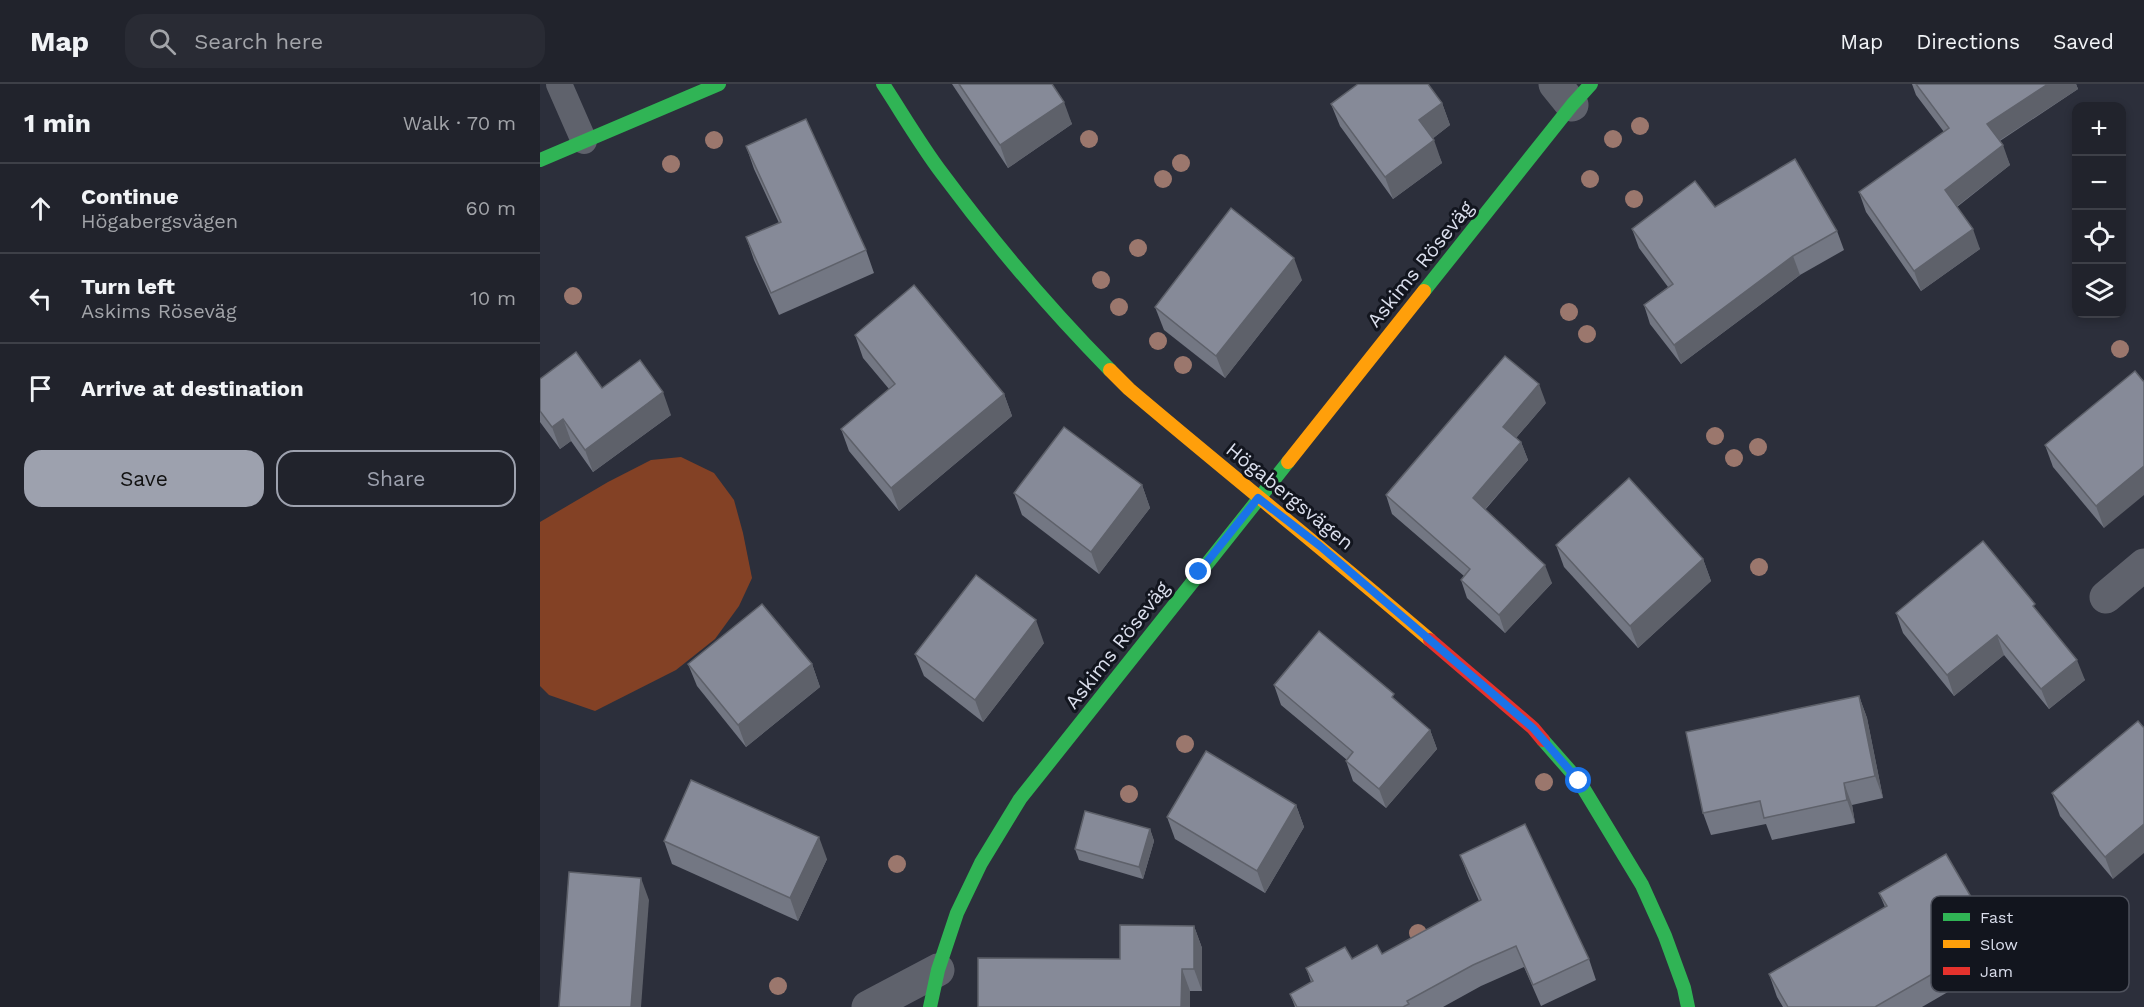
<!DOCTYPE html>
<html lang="en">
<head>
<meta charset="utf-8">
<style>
	:root { --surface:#21232c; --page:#292b34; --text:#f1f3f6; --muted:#a2a4a9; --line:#3e4048; --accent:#9da1ae }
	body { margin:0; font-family:"Work Sans",sans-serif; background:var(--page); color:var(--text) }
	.controls { position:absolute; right:18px; top:18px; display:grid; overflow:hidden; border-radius:12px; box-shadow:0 3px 9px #0003 }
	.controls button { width:54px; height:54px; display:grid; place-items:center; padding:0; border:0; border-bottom:2px solid var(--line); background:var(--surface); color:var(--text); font:30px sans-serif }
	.stop { position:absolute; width:18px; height:18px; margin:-14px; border:4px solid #1a73e8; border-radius:50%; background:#fff }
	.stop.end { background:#1a73e8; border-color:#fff; box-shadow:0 2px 6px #0008 }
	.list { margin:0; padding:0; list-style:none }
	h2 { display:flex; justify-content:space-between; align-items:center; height:78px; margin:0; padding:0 24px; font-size:26px }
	h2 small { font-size:20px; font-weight:400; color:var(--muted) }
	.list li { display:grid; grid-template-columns:39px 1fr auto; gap:18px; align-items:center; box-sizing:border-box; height:90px; padding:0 24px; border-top:2px solid var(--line) }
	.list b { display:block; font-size:22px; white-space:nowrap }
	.list p { margin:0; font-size:20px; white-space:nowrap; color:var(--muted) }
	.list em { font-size:20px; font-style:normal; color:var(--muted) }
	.actions { display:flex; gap:12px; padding:18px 24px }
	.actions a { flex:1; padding:14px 0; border:2px solid var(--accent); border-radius:18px; text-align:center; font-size:21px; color:var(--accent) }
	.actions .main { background:var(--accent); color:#111 }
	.icon { flex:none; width:33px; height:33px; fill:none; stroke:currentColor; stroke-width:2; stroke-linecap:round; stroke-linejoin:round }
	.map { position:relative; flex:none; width:1604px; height:923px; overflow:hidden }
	header { display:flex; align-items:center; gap:36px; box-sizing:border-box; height:84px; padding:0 30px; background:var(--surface); border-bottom:2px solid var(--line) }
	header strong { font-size:28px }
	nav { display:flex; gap:33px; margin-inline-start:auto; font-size:21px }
	.search { width:420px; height:54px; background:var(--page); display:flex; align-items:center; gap:15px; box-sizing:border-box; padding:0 21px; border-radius:18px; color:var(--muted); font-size:22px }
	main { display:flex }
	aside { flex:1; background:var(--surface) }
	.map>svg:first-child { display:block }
</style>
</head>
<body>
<header>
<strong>Map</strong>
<div class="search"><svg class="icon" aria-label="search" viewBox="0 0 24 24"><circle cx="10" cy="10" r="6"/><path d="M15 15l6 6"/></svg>Search here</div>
<nav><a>Map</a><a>Directions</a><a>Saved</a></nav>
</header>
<main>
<aside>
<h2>1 min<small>Walk · 70 m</small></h2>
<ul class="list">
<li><svg class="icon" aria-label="ahead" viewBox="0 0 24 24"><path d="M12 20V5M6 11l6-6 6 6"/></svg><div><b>Continue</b><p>Högabergsvägen</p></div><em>60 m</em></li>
<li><svg class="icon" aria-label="left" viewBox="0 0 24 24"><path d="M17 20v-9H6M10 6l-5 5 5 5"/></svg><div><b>Turn left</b><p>Askims Röseväg</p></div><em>10 m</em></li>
<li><svg class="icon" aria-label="arrive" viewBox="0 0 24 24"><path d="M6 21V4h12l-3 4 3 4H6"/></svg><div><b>Arrive at destination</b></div></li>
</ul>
<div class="actions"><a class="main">Save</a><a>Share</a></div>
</aside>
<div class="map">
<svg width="1604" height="923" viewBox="0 0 1604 923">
	<rect width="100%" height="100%" fill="#2c2f3b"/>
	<!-- forest -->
	<path fill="#834125" d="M141,373L174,389L194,416L203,449L212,494L199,522L175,555L136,586L55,627L9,611L0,602V438L68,398L111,376Z"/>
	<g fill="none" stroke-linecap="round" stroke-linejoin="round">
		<!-- lane -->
		<path stroke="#5f626c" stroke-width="26" d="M19,0L44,57"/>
		<!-- street -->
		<g stroke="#5f626c" stroke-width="33">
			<path d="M1015,0L1032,21"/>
			<path d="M1566,513L1604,481"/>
			<path d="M328,923L398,886"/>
		</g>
		<!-- fast -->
		<g stroke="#30b455" stroke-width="14">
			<path d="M343,0C362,29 380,60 401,88C453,158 509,224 570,286"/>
			<path d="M0,76L179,0"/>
			<path d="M884,207L1032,21L1051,0"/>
			<path d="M1003,656L1039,697L1102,801L1125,852L1144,904L1148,923"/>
			<path d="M390,923L398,886L417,829L441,779L480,715L748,378"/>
		</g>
		<!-- slow -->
		<g stroke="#ff9f0a" stroke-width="14">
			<path d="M570,286L589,305C689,390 791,471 890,556"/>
			<path d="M748,378L884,207"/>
		</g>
		<!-- jam -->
		<path stroke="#e5322d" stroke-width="14" d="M890,556L993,644L1003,656"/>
	</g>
	<!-- trees -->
	<g fill="#9b776d">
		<circle cx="1100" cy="42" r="9"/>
		<circle cx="549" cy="55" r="9"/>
		<circle cx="1073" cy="55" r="9"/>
		<circle cx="174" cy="56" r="9"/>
		<circle cx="641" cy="79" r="9"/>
		<circle cx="131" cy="80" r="9"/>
		<circle cx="623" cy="95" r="9"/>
		<circle cx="1050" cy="95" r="9"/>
		<circle cx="1094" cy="115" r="9"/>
		<circle cx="598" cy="164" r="9"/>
		<circle cx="561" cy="196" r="9"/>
		<circle cx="33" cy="212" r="9"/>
		<circle cx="579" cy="223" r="9"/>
		<circle cx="1029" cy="228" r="9"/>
		<circle cx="1047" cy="250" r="9"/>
		<circle cx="618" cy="257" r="9"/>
		<circle cx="1580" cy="265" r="9"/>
		<circle cx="643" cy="281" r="9"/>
		<circle cx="1175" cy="352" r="9"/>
		<circle cx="1218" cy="363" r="9"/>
		<circle cx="1194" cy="374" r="9"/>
		<circle cx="1219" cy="483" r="9"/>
		<circle cx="645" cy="660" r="9"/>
		<circle cx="1004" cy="698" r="9"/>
		<circle cx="589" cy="710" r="9"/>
		<circle cx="357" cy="780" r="9"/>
		<circle cx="878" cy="849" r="9"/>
		<circle cx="238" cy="902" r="9"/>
	</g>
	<!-- wall -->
	<g fill="#737783">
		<path d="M412,0H512L532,40L468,84Z"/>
		<path d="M1372,0H1536L1538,5L1460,57L1470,81L1417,123L1440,165L1381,207L1326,128L1319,108L1404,48L1376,11Z"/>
		<path d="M902,19L910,41L892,55L902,79L853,115L800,42L791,20Z"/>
		<path d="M206,62L326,166L334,189L239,231L214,176L206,153L239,139L214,85Z"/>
		<path d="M1175,123L1297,147L1304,166L1260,191L1141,280L1110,240L1104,221L1128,203L1099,164L1092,145Z"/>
		<path d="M762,196L685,294L624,246L615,223Z"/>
		<path d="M315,251L464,310L472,332L359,427L309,367L301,345L349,305L323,274Z"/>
		<path d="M1595,287L1564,444L1513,383L1505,361Z"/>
		<path d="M0,295L62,304L131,331L53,388L31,357L20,365L0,338Z"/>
		<path d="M1006,319L976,354L981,358L988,376L945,426L1012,499L965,549L927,514L921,496L924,492L852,430L846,411Z"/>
		<path d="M602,401L610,424L559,490L482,431L474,409Z"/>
		<path d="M1016,461L1163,475L1171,497L1098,564L1024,483Z"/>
		<path d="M1497,527L1545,596L1509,625L1464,571L1414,612L1363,549L1356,529Z"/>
		<path d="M504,559L443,638L384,592L375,570Z"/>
		<path d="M148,580H272L280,603L206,663L157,602Z"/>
		<path d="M734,601L856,617L890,646L897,665L846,724L813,697L806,677L807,676L741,621Z"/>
		<path d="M1319,612L1327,634L1343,714L1312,721L1315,739L1232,756L1226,740L1171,751L1163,729Z"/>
		<path d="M1598,637L1573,795L1520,732L1512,709Z"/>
		<path d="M756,721L764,743L725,809L635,755L627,733Z"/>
		<path d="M610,745L614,757L603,795L539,776L535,765Z"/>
		<path d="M124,757L287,775L258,837L132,780Z"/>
		<path d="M920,771L1049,875L1056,896L1001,922L984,883L941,902L903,923H755L750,910L771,898L766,884L812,875L842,870L939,817L928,792Z"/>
		<path d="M1339,809L1455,854L1463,876L1382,923H1243L1237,913L1229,890L1345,823Z"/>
		<path d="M654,842L662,864V907H650V923H438L580,875Z"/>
	</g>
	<!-- shaded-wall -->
	<g fill="#5e616a">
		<path d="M1508,0H1536L1538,5L1454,60L1447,40Z"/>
		<path d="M524,18L532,40L468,84L460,61Z"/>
		<path d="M902,19L910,41L887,59L879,36Z"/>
		<path d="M894,56L902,79L853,115L845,93Z"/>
		<path d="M1463,61L1470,81L1412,126L1405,106Z"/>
		<path d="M1433,145L1440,165L1381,207L1374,187Z"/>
		<path d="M1253,172L1260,191L1141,280L1134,261Z"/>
		<path d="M754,174L762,196L685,294L676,272Z"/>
		<path d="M999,300L1006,319L970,361L963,343Z"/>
		<path d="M123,308L131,331L53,388L45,366Z"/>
		<path d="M464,310L472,332L359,427L351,404Z"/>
		<path d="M23,335L31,357L20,365L12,343Z"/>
		<path d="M981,358L988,376L939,432L933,414Z"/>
		<path d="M1604,382V411L1564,444L1556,422Z"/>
		<path d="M602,401L610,424L559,490L551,468Z"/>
		<path d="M1163,475L1171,497L1098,564L1090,542Z"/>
		<path d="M1005,481L1012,499L965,549L959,531Z"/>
		<path d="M496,536L504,559L443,638L435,616Z"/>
		<path d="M1457,551L1464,571L1414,612L1407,591Z"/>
		<path d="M1537,576L1545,596L1509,625L1501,605Z"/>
		<path d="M272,580L280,603L206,663L198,641Z"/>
		<path d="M1319,612L1327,634L1343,714L1335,692Z"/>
		<path d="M890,646L897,665L846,724L839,705Z"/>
		<path d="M1304,699L1312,721L1315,739L1307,716Z"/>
		<path d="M756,721L764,743L725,809L717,787Z"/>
		<path d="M1604,740V769L1573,795L1565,773Z"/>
		<path d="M610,745L614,757L603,795L599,783Z"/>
		<path d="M279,753L287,775L258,837L250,814Z"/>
		<path d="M101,794L109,816L101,923H91Z"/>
		<path d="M654,842L662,864V907L654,885Z"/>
		<path d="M642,885L650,907V923H641Z"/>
	</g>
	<!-- building -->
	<g fill="#868a98" stroke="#5e616a" stroke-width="1.5">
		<path d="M419,0H512L524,18L460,61Z"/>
		<path d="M818,0H888L902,19L879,36L894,56L845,93L791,20Z"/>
		<path d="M1376,0H1508L1447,40L1463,61L1405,106L1433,145L1374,187L1319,108L1409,44Z"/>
		<path d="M266,35L326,166L231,209L206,153L241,138L206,62Z"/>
		<path d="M1255,75L1297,147L1253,172L1134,261L1104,221L1133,200L1092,145L1155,97L1175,123Z"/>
		<path d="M691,124L754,174L676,272L615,223Z"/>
		<path d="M374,201L464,310L351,404L301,345L355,300L315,251Z"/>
		<path d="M36,268L62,304L100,276L123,308L45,366L23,335L12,343L0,327V295Z"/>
		<path d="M965,272L999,300L963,343L981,358L933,414L1005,481L959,531L921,496L930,485L846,411Z"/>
		<path d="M1595,287L1604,298V382L1556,422L1505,361Z"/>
		<path d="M524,343L602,401L551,468L474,409Z"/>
		<path d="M1089,394L1163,475L1090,542L1016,461Z"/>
		<path d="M1443,457L1495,520L1493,522L1537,576L1501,605L1457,551L1407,591L1356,529Z"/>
		<path d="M436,491L496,536L435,616L375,570Z"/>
		<path d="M222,520L272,580L198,641L148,580Z"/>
		<path d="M779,547L854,610L852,613L890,646L839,705L806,677L813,668L734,601Z"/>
		<path d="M1319,612L1335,692L1304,699L1307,716L1224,734L1220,717L1163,729L1146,648Z"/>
		<path d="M1598,637L1604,644V740L1565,773L1512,709Z"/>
		<path d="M666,667L756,721L717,787L627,733Z"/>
		<path d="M151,696L279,753L250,814L124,757Z"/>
		<path d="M545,727L610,745L599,783L535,765Z"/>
		<path d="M985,740L1049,875L993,901L976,862L933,881L867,917L869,920L863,923H757L750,910L773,897L766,884L805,863L812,875L837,861L842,870L941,816L920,771Z"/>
		<path d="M1406,770L1455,854L1335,923H1248L1229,890L1347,822L1339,809Z"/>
		<path d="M29,788L101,794L91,923H19Z"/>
		<path d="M580,841L654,842V885H642L641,923H438V874L580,875Z"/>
	</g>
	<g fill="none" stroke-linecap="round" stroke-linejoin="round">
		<!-- route -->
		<path stroke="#1a73e8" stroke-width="8" d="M659,488L718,414L780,462L993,644L1039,697"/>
	</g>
	<g text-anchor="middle" stroke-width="6" stroke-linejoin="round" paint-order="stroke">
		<!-- street labels -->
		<g font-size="20" fill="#dadeec" stroke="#12151e">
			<text transform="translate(880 180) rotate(-51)" y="7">Askims Röseväg</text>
			<text transform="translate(750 412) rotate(39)" y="7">Högabergsvägen</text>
			<text transform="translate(577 561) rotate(-52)" y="7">Askims Röseväg</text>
		</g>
	</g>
	<!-- legend -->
	<rect x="1391" y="812" width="198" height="96" rx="9" fill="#12151e" stroke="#4e515c" stroke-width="1.5"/>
	<rect x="1403" y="829" width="27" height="8" fill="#30b455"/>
	<rect x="1403" y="856" width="27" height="8" fill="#ff9f0a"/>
	<rect x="1403" y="883" width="27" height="8" fill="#e5322d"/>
	<g font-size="16" fill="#dadeec">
		<text x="1440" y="839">Fast</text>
		<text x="1440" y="866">Slow</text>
		<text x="1440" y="893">Jam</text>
	</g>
</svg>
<div class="controls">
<button>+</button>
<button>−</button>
<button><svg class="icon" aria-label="locate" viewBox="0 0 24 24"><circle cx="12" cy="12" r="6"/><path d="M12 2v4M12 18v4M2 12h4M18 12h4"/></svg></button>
<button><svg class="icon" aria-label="layers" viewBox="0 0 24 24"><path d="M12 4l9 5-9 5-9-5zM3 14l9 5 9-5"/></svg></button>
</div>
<div class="stop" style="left:1039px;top:697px"></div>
<div class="stop end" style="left:659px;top:488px"></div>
</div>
</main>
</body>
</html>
